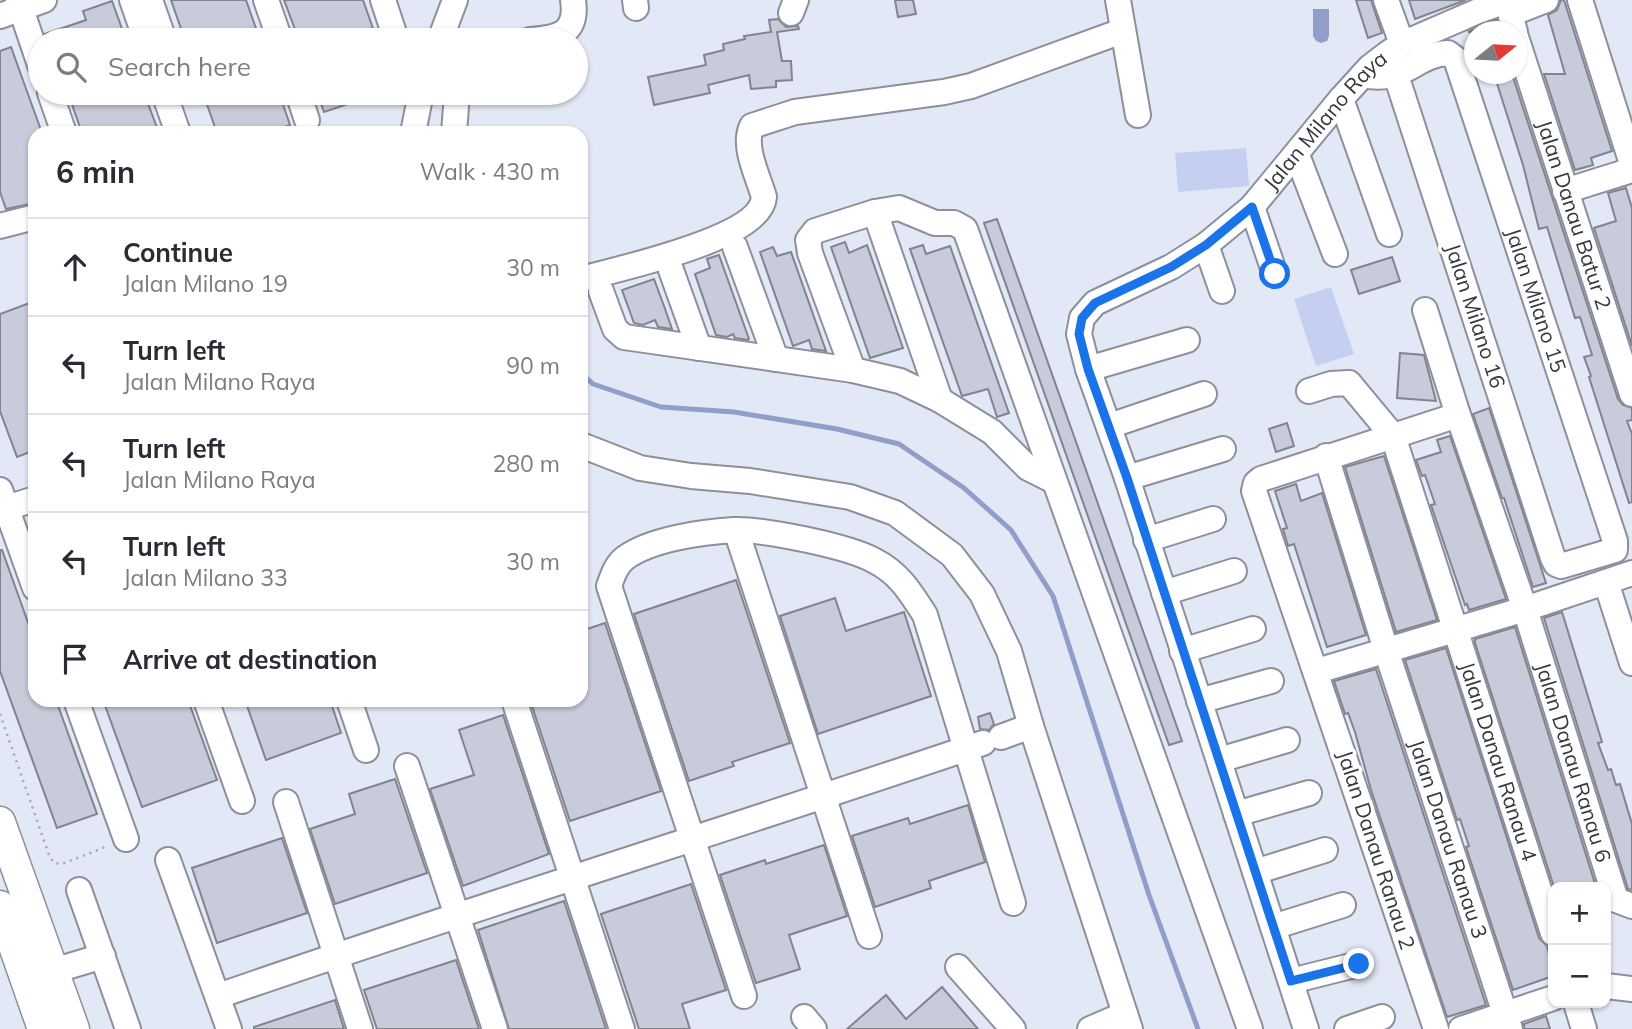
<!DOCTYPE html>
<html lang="en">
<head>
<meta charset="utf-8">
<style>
	:root { --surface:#fff; --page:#f2f2f3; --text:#2b2b33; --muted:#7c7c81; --line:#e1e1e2 }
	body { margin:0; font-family:Mulish,sans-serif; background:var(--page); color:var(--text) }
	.controls { position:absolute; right:21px; bottom:21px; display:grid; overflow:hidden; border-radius:14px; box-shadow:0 2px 5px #0004 }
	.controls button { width:63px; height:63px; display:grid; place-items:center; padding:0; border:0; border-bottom:2px solid var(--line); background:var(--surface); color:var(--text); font:35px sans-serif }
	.compass { position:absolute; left:1464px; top:21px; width:63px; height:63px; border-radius:50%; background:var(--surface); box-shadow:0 2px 5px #0004; rotate:72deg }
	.stop { position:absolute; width:21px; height:21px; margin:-16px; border:5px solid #1a73e8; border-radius:50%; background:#fff }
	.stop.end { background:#1a73e8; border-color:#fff; box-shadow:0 2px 7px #0008 }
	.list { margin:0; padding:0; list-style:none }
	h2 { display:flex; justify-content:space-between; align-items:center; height:91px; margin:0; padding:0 28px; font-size:30px }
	h2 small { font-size:23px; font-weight:400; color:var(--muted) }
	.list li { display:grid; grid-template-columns:46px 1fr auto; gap:21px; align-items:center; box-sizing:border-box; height:98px; padding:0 28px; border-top:2px solid var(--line) }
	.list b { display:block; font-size:26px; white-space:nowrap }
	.list p { margin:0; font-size:23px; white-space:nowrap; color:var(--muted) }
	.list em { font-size:23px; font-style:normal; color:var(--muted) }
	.icon { flex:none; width:38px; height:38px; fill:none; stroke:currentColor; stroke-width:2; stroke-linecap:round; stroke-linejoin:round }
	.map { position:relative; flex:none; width:1632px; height:1029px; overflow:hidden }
	.search { position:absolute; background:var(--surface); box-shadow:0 2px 5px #0004; left:28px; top:28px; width:560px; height:77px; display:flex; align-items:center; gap:18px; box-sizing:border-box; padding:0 24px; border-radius:38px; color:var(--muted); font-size:26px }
	.panel { position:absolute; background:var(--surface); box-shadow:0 2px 5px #0004; left:28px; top:126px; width:560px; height:581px; border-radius:21px }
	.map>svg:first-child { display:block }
</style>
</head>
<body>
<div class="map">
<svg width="1632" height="1029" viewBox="0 0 1632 1029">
	<rect width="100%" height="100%" fill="#e3e8f6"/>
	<!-- green -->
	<g fill="#c4cff1">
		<path d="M1246,148L1249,186L1178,192L1175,153Z"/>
		<path d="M1331,287L1354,354L1316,366L1294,299Z"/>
	</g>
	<!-- water -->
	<path fill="#919ec9" d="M1313,9H1329V36L1327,41L1321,43L1316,41L1313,36Z"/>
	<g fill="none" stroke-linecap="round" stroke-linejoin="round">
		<!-- stream -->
		<path stroke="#919ec9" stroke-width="5" d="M581,373L593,384L661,407L734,412L837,429L899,444L964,488L1011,530L1053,596L1149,895L1198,1029"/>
	</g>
	<!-- building -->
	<g fill="#c7cbda" stroke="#808491" stroke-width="2">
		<path d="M171,0H246L260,40H185Z"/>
		<path d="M284,0H363L377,40H299Z"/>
		<path d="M895,0H913L916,14L898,17Z"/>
		<path d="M1356,0H1371L1382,33L1368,38Z"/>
		<path d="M1409,0H1466L1415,19Z"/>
		<path d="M1561,0H1564L1612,151L1591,158L1593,165L1575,170L1544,74H1565L1548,15L1557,10Z"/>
		<path d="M112,1L126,40H47L45,34L86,20L83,11Z"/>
		<path d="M778,19L786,27L798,26L799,29L777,32L782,61H791L792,80L776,81V87L751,89L749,75L708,85L710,93L654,105L648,77L706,65L704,55L724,50L723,44L745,39L744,36L771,32L769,20Z"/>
		<path d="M1497,20L1499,32H1468L1481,26Z"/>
		<path d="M11,47L42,133H35V203L6,209L0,192V51Z"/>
		<path d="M1494,74H1512L1618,399L1623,405L1632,408V420L1627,421L1632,434V502L1629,503L1589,377L1591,376L1584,357L1592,355L1580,317L1575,318L1547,227L1539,229L1523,165Z"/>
		<path d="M68,93H144L159,133H82Z"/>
		<path d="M203,93H279L290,125L268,133H217Z"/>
		<path d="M317,93H347L351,103L324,112Z"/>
		<path d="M1626,188L1632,208V346L1594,228L1616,221L1608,193Z"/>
		<path d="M997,219L1182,741L1169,745L984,223Z"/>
		<path d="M845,242L849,253L867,245L903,348L870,358L831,247Z"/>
		<path d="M923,245L926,254L950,246L1009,413L997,417L988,389L962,396L910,249Z"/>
		<path d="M773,247L777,256L791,252L826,351L812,349L809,340L793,346L760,252Z"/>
		<path d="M719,255L749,339L748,340L735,338L733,334L727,337L716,335L695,274L710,268L707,259Z"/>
		<path d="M1392,257L1400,281L1359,294L1351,270Z"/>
		<path d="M654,279L664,306L672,329L658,327L655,320L643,325L634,323L622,290Z"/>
		<path d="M35,301V450L17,457L0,411V314Z"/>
		<path d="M1400,353L1424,355L1436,401L1397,398Z"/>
		<path d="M1489,408L1546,583L1533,587L1504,498H1502L1473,414Z"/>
		<path d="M1287,423L1294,446L1276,452L1269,429Z"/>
		<path d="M1450,436L1506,599L1469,610L1467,604L1465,605L1431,505L1435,504L1425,475L1422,476L1416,460L1441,452L1437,440Z"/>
		<path d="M1384,456L1437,620L1396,632L1345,467Z"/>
		<path d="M1296,484L1301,501L1322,493L1366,635L1327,647L1294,544L1288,546L1283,529L1287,528L1275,491Z"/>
		<path d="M0,550H2L35,642V700H56L97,814L57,828L0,671Z"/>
		<path d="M736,580L790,743L732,762L734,766L689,781L634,614Z"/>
		<path d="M835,598L846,631L904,612L931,696L818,734L780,616Z"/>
		<path d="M1562,612L1602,742L1598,743L1608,770L1611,769L1616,785L1620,784L1632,824V890L1628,889L1544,618Z"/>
		<path d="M605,623L661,791L570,821L530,700H581V631Z"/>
		<path d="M1515,627L1596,887H1554L1475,643V639Z"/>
		<path d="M1446,648L1539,938L1547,946L1553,970V976L1513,990L1466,847L1469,846L1460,819L1457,820L1405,660Z"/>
		<path d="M1376,669L1486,1005L1447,1017L1371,790L1355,732L1348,713L1345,714L1334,681Z"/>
		<path d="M103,700H188L217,780L142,807Z"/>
		<path d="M245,700H330L341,733L266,760Z"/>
		<path d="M990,713L994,724L989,730L980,729L978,717Z"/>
		<path d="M503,715L549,854L463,886L430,789L474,775L459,730Z"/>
		<path d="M395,779L427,873L335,904L310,829L355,814L349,794Z"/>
		<path d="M968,805L985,862L929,881L931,888L875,907L852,836L908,818L910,824Z"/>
		<path d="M282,838L307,913L217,943L192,868Z"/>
		<path d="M824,845L847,916L789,935L800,969L756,983L720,875L765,860L766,864Z"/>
		<path d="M691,884L726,990L682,1004L690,1029H639L601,914Z"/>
		<path d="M564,901L606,1029H509L478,930Z"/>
		<path d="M456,960L479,1029H377L364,990Z"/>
		<path d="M942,987L978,1029H847L886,995L906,1019Z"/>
		<path d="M335,1000L344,1029H254V1027Z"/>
		<path d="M1546,1016L1550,1029H1524V1024Z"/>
	</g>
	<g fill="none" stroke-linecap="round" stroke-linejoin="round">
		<!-- minor casing -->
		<g stroke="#8c909d" stroke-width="28">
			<g id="minor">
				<path d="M18,0L40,65"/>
				<path d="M132,0L146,40"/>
				<path d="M150,0L164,40"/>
				<path d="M266,0L280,40"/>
				<path d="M383,0L395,36"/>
				<path d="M635,0L636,8"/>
				<path d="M1118,0L1138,115"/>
				<path d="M1386,0L1402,44"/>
				<path d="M1580,0L1632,164"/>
				<path d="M791,13L796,0"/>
				<path d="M0,16L44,0"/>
				<path d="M1515,32L1511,17L1513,13L1546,0"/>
				<path id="s1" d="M1516,37L1632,394"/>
				<path d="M440,40L455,0"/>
				<path d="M530,40C558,38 578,34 573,0"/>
				<path id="s2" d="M1363,75C1405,84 1414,55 1448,53L1456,59L1615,541V550L1561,566L1556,564L1553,558L1396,75"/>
				<path d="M50,93L64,133"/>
				<path d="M164,93L178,133"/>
				<path d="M298,93L307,120"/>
				<path d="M1341,99L1389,234"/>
				<path d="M413,133L421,93"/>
				<path d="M454,133L457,93"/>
				<path d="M1297,155L1335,254"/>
				<path d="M1565,191L1632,170"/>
				<path d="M1252,207L1275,274"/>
				<path d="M875,212L940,400"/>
				<path d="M0,226L35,217"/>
				<path d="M1206,245L1222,291"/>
				<path d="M735,247L776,359"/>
				<path d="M671,270L699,348"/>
				<path d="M581,279C617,269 761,239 764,197C758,176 742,146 752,126L795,112L944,92L971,86L1122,31"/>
				<path d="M601,291L615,329L624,337L853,370L900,381L940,400L992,432L1028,468L1054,481"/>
				<path id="s3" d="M1425,310L1458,415L1525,609L1616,900L1632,906"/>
				<path d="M1088,369L1187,340"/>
				<path d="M853,370L810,253L808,240L815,231L875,212L899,208L935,223H954L965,229L1250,1029"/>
				<path id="s4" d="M1309,391L1331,384L1349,383L1393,436L1553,933"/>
				<path d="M1109,426L1204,394"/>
				<path d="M581,445L640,468L691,476L750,481L850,497L895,513L952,555L982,594L1009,651L1031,726L1130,1029"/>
				<path id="s5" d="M1326,456L1386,650L1510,1029"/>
				<path d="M1127,478L1223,449"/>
				<path d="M0,490L35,588"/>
				<path d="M6,508L35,499"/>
				<path d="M736,530L869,936"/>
				<path d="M1146,540L1213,519"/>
				<path d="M1606,582L1632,663"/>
				<path d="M1164,593L1234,571"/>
				<path d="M1182,651L1253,629"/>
				<path d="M1317,671L1525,609L1632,573"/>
				<path d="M76,700L126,839"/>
				<path d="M206,700L242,801"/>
				<path d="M349,700L366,750"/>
				<path d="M514,700L622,1029"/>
				<path d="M1199,701L1271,681"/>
				<path d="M1001,737L1031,726"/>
				<path d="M1219,760L1287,740"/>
				<path d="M407,766L495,1029"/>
				<path d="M286,802L360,1029"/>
				<path d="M1236,814L1309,793"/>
				<path d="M168,860L229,1029"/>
				<path d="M1255,872L1325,850"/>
				<path d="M79,890L128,1029"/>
				<path d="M1273,927L1343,905"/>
				<path d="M958,967L1013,1029"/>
				<path d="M53,971L103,956"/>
				<path d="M1291,981L1359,964"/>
				<path d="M1606,986L1632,989"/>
				<path d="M218,996C472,908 729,829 983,743"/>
				<path d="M744,996L609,586C613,575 616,565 625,558C651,539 702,532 734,530C763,529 849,546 875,561C899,573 911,593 925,615L1013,903"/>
				<path d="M1576,1003L1584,1029"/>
				<path d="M804,1017L814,1029"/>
				<path d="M1090,1029L1125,1014"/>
				<path id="s6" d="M1306,1029L1127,478L1088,369L1079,334L1082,318L1095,303L1171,267L1206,245L1252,207L1341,99L1370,67L1387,54L1402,44L1476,12L1509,0"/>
				<path d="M1347,1029L1382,1017"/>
				<path d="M1436,1029L1254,491L1256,483L1261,479L1458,415"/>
				<path d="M1461,1029L1553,998"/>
			</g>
		</g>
		<!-- major casing -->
		<g stroke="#8c909d" stroke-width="33">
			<g id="major">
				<path d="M0,822L74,1029"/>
				<path d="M0,906L43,1029"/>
			</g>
		</g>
		<!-- path -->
		<path stroke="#a3a7b2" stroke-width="2.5" stroke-dasharray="2 5" stroke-linecap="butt" d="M0,714L50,858L55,863L62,864L108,846"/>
		<!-- minor -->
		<use href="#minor" stroke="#fff" stroke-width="24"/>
		<!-- major -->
		<use href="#major" stroke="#fff" stroke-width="30"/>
	</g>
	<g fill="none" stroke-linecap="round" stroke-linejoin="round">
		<!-- route -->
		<path stroke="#1a73e8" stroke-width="9" d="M1275,274L1252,207L1206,245L1171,267L1095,303L1082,318L1079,334L1088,369L1127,478L1291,981L1359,964"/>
	</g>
	<g text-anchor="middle" stroke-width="7" stroke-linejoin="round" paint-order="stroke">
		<!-- street labels -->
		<g font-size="21" fill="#36383e" stroke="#fff">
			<text dy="7" stroke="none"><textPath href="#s6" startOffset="1066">Jalan Milano Raya</textPath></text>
			<text dy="7" stroke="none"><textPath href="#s1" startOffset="187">Jalan Danau Batur 2</textPath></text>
			<text dy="7" stroke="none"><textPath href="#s2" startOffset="354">Jalan Milano 15</textPath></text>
			<text transform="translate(1475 316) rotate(72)" y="7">Jalan Milano 16</text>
			<text dy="7" stroke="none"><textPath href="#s4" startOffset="452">Jalan Danau Ranau 4</textPath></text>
			<text dy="7" stroke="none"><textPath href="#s3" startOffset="476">Jalan Danau Ranau 6</textPath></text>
			<text dy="7" stroke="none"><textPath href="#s5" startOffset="402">Jalan Danau Ranau 3</textPath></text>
			<text transform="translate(1376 850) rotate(72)" y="7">Jalan Danau Ranau 2</text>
		</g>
	</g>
</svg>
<div class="controls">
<button>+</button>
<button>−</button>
</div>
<svg class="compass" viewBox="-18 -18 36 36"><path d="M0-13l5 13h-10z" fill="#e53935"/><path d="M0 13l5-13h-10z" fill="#7c7c81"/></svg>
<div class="stop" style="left:1275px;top:274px"></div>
<div class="stop end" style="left:1359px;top:964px"></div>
<div class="search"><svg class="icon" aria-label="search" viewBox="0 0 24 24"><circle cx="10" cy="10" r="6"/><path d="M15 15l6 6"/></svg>Search here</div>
<section class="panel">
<h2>6 min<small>Walk · 430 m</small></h2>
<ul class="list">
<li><svg class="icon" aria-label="ahead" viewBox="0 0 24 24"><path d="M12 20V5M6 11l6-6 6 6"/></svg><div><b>Continue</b><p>Jalan Milano 19</p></div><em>30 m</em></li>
<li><svg class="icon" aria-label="left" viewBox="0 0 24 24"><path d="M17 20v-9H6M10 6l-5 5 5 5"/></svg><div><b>Turn left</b><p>Jalan Milano Raya</p></div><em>90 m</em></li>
<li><svg class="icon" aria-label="left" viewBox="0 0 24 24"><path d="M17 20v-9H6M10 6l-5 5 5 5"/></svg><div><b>Turn left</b><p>Jalan Milano Raya</p></div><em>280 m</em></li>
<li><svg class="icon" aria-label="left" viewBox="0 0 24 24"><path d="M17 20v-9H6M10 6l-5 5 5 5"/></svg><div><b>Turn left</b><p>Jalan Milano 33</p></div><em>30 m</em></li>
<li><svg class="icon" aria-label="arrive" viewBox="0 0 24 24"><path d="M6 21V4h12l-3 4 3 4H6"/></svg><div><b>Arrive at destination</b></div></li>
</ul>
</section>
</div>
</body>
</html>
